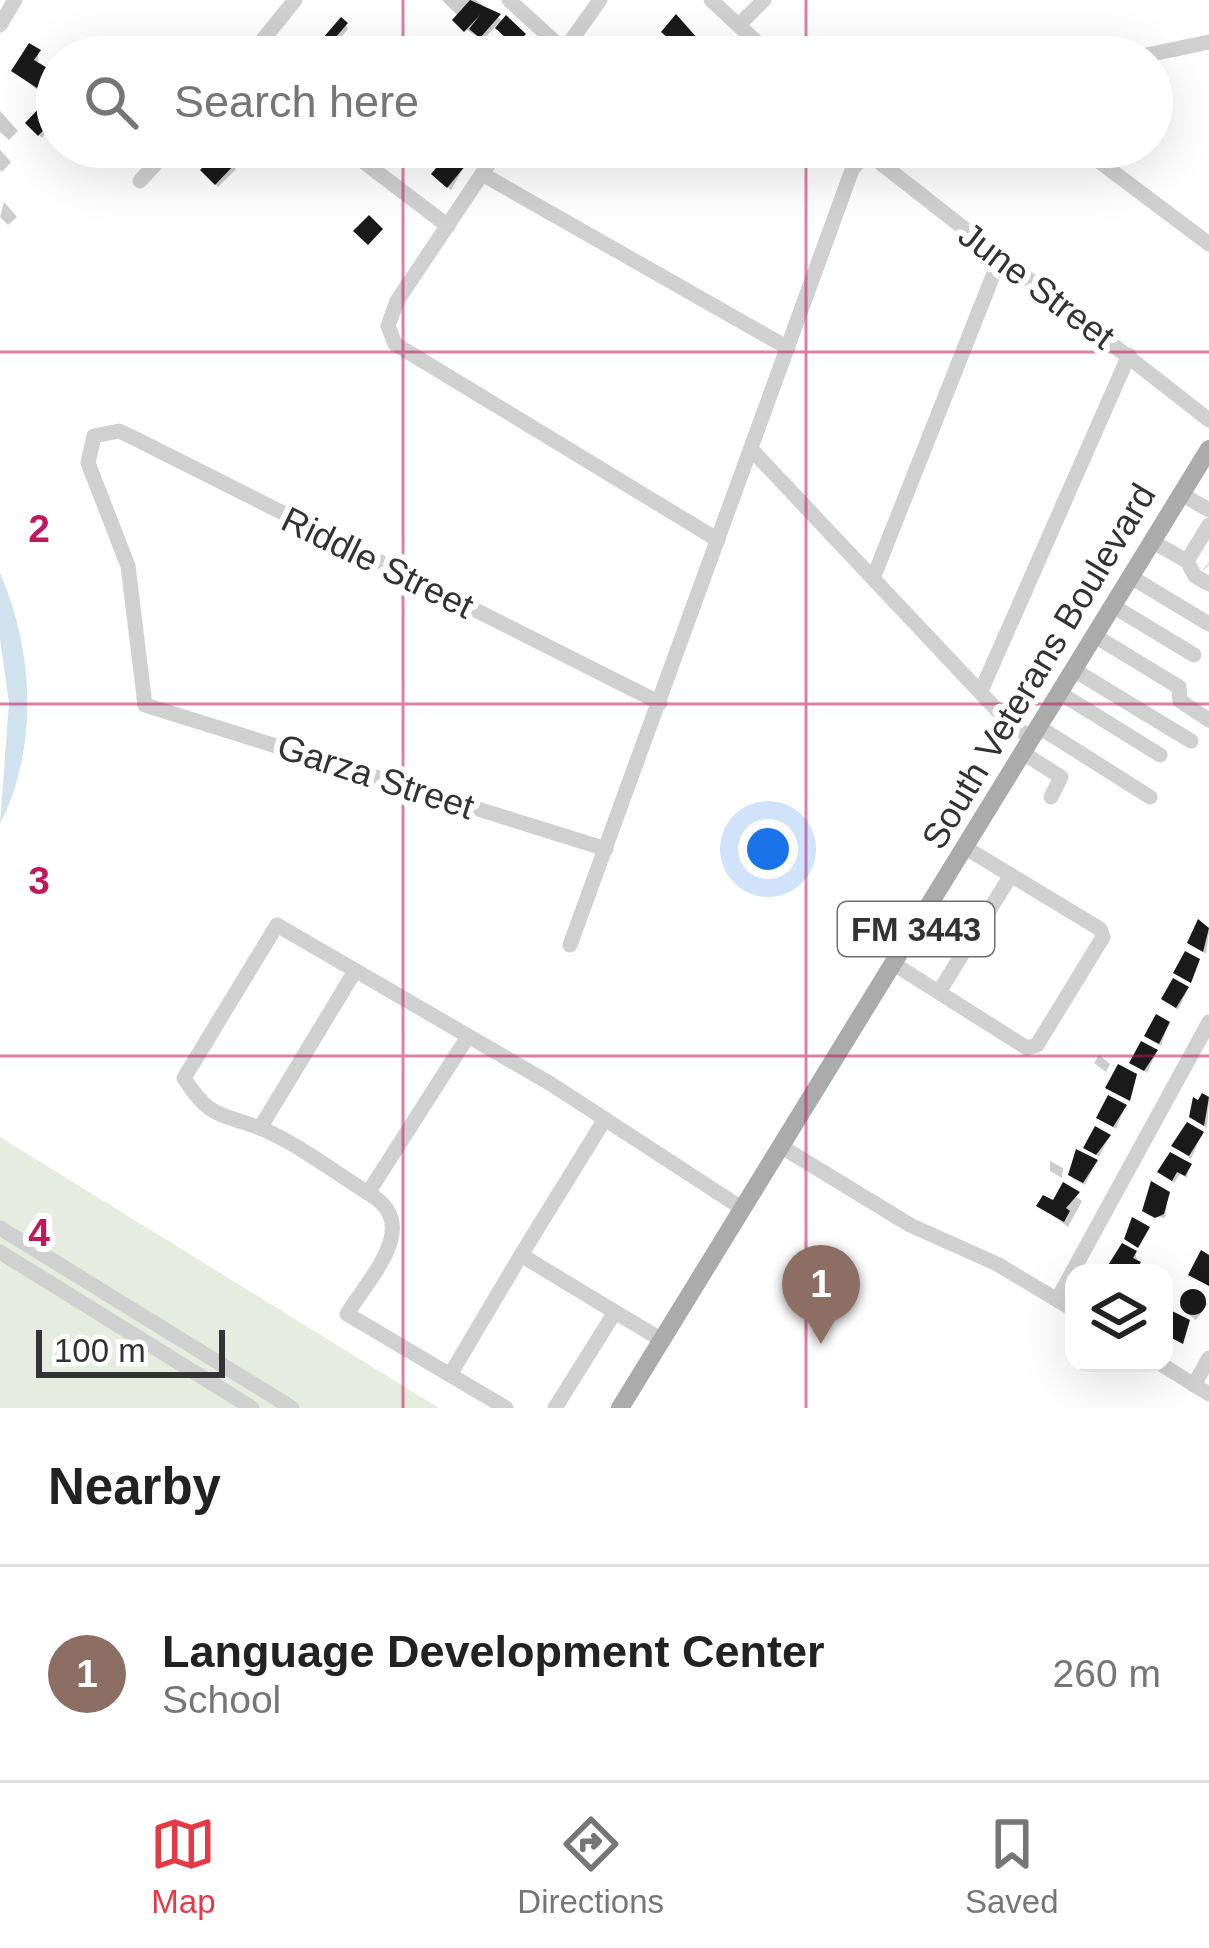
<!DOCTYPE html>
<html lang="en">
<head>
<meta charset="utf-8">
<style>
	:root { --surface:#fff; --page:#f6f6f6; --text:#222; --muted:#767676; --line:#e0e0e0; --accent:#e63946 }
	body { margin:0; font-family:Arial,sans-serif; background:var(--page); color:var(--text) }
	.controls { position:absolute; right:36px; bottom:36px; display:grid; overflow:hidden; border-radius:24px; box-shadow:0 12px 48px #0002 }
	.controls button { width:108px; height:108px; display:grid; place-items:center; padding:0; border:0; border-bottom:3px solid var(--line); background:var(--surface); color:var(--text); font:60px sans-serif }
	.scale { position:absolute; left:36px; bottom:30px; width:189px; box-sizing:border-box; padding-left:12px; border:6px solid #333; border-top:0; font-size:33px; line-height:42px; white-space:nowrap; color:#333; -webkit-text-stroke:9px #fff; paint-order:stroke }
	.you { position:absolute; left:768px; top:849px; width:42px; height:42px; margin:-30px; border:9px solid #fff; border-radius:50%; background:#1a73e8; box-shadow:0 0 0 18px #1a73e833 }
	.badge { display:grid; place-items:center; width:78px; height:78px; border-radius:50%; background:var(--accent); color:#fff; font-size:39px; font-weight:700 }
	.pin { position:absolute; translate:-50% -99px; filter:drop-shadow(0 3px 6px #0008) }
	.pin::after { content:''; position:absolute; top:63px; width:42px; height:36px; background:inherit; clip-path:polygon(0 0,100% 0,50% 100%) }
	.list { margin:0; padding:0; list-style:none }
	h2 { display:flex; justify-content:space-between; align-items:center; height:156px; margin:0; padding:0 48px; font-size:51px }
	h2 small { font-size:39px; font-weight:400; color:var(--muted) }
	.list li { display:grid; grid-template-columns:78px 1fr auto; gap:36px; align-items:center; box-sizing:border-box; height:216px; padding:0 48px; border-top:3px solid var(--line) }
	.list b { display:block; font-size:45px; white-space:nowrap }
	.list p { margin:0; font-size:39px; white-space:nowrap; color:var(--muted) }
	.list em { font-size:39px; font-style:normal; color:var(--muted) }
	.icon { flex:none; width:66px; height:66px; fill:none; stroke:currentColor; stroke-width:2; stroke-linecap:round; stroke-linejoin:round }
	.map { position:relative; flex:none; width:1209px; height:1408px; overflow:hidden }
	.search { position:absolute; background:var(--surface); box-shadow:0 12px 48px #0002; left:36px; right:36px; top:36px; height:132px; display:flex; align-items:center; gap:30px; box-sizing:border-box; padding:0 42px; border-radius:66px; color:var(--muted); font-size:45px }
	.sheet { height:372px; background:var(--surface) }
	nav { display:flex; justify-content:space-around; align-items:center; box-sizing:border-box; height:168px; border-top:3px solid var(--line); background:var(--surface); font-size:33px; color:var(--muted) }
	nav a { display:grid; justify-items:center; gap:6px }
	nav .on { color:var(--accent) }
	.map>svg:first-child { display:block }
</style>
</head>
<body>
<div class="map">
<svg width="1209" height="1408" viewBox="0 0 1209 1408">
	<rect width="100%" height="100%" fill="#fff"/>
	<!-- green -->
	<path fill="#e6ecdf" d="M0,1137L439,1408H0Z"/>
	<!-- water -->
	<path fill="#cfe2ee" d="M0,573C34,651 39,747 0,824L9,703L0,639Z"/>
	<!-- shadow -->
	<g fill="#0003">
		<path d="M442,0H476L526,39L514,48L497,25L483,40L457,24L459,17Z"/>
		<path d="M346,25L348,29L326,54L322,50Z"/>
		<path d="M38,52V66L51,78L41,93L14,71Z"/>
		<path d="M0,111L18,131L9,140L0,132Z"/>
		<path d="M53,120L42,138L31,127Z"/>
		<path d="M107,147H124L135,159L127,167Z"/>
		<path d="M462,147H484L486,150L477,160Z"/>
		<path d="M0,150L11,162L2,172L0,170Z"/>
		<path d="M221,152L236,169L218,187L206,174Z"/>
		<path d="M464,167L451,190L437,178Z"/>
		<path d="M4,202L17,217L8,225L0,217Z"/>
		<path d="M1199,924L1209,931L1206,954L1191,943Z"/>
		<path d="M1187,990L1178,1010L1164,999Z"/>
		<path d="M1168,1024L1161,1046L1150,1040L1147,1036Z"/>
		<path d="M1156,1053L1147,1073L1133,1063Z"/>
		<path d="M1099,1055L1110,1064L1106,1072L1094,1063Z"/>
		<path d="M1202,1096L1209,1100L1207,1128L1192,1117Z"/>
		<path d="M1125,1107L1116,1129L1100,1117Z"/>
		<path d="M1202,1134L1191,1159L1174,1146Z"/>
		<path d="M1109,1137L1099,1157L1086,1148Z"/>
		<path d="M1050,1161L1063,1168L1062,1178L1050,1171Z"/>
		<path d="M1096,1162L1085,1185L1073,1179L1071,1175Z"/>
		<path d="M1189,1166L1187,1178L1180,1174L1174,1183L1160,1173Z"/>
		<path d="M1064,1187L1082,1201L1068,1227L1040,1206L1054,1205Z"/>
		<path d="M1168,1195L1165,1218L1147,1215L1145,1211Z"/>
		<path d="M1135,1253L1142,1273H1111L1109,1270Z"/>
		<path d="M1191,1290L1208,1304L1196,1320L1181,1309Z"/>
	</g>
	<!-- building -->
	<g fill="#1a1a1a">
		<path d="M470,0L501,14L480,38L469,29L480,15L464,32L452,20Z"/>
		<path d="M676,14L698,39L686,53L661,32Z"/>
		<path d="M506,15L526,34L515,46L495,28Z"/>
		<path d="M341,17L348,23L323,52L316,46Z"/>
		<path d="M29,43L41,50L34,60L49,69L37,88L11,71Z"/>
		<path d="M42,105L55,118L38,136L25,123Z"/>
		<path d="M221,148L236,163L215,185L200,170Z"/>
		<path d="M450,151L466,165L447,188L431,174Z"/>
		<path d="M369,215L383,229L368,245L353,231Z"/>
		<path d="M1198,919L1209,928L1203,952L1187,943Z"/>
		<path d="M1185,951L1200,959L1191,983L1173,973Z"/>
		<path d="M1173,978L1189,987L1176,1008L1161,999Z"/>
		<path d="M1156,1014L1170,1022L1159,1044L1144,1036Z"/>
		<path d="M1141,1041L1158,1050L1144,1071L1129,1063Z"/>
		<path d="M1118,1064L1137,1074L1130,1101L1105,1088Z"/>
		<path d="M1202,1093L1209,1097L1204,1126L1189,1117L1193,1097L1198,1100Z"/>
		<path d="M1108,1095L1127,1105L1113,1127L1096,1118Z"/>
		<path d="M1187,1122L1204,1132L1189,1156L1171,1146Z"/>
		<path d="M1095,1126L1111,1135L1096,1155L1083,1148Z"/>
		<path d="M1076,1149L1098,1160L1083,1183L1068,1175Z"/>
		<path d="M1170,1152L1192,1164L1185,1176L1177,1172L1172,1181L1157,1172Z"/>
		<path d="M1151,1181L1170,1192L1164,1214L1155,1218L1142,1211Z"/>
		<path d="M1063,1182L1080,1192L1066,1208L1070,1211L1064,1222L1036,1206L1043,1195L1053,1200Z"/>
		<path d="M1132,1217L1150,1227L1138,1248L1124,1239Z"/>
		<path d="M1122,1243L1137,1251L1133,1258L1141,1262L1135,1273L1105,1270Z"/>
		<path d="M1201,1250L1209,1255V1286L1188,1275Z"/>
		<circle cx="1193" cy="1302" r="13"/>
		<path d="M1170,1310L1190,1320L1183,1344L1164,1334Z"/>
	</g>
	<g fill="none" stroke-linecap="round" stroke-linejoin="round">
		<!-- minor-tunnel -->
		<path stroke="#d6d6d6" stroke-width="15" stroke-dasharray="15 8" stroke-linecap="butt" d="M1208,564L1209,565"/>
		<!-- minor -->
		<g stroke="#d0d0d0" stroke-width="15">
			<path d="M509,0L564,50"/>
			<path d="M711,0L773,57"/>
			<path d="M0,25L15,0"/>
			<path d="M739,25L764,0"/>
			<path d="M560,56L600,0"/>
			<path d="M249,57L295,0"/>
			<path d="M1137,57L1209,42"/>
			<path d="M344,147L448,226"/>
			<path d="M500,147L397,301L388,326L395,344L718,540"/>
			<path d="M860,147L1209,420"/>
			<path d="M1080,147L1209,244"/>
			<path d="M482,174L788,348"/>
			<path d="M140,181L171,147"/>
			<path d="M751,449L1012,726L1033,738"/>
			<path d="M1181,494L1209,510"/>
			<path d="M1153,542L1187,561L1195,576L1209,584"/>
			<path d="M1187,561L1209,525"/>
			<path d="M874,576L1000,258"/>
			<path d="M1131,577L1209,624"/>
			<path d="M1113,606L1194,655"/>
			<path d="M1095,636L1179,687L1180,701L1209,720"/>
			<path d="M1074,670L1191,741"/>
			<path d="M981,691L1129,355"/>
			<path d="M1060,693L1160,755"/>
			<path d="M1039,727L1150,797"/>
			<path d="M1023,753L1061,777L1051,797"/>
			<path d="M606,849L145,705L128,566L88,463L94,436L119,431L134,438L660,703"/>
			<path d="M570,945L852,170L870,147"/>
			<path d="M894,964L1027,1048L1037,1045L1103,937L1100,929L966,848"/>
			<path d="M939,992L1011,875"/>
			<path d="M467,1038L368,1193C334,1172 297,1143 260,1128C220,1113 209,1118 184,1078L277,925L551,1084L743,1209"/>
			<path d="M260,1128L355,971"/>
			<path d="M782,1147L910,1225L997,1264L1074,1310"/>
			<path d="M368,1193C423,1224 371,1275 347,1314L506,1408"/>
			<path d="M0,1228L292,1408"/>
			<path d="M0,1252L252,1408"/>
			<path d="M521,1255L605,1119"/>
			<path d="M1057,1300L1209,1022"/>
			<path d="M1159,1363L1209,1394"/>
			<path d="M450,1375L521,1255L615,1312"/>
			<path d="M1194,1385L1209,1358"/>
			<path d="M555,1408L615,1312L662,1340"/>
		</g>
		<!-- major -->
		<path stroke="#ababab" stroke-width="18" d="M620,1408L1209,449"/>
	</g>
	<!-- grid -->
	<path fill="none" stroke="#c2185b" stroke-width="3" stroke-opacity="0.55" d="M403,0V57M806,0V57M403,147V1408M806,147V1408M0,352H1209M0,704H1209M0,1056H1209"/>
	<g text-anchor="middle" stroke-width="12" stroke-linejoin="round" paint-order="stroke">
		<!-- shield labels -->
		<rect fill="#fff" stroke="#707070" stroke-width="3" x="838" y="902" width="156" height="54" rx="9"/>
		<g font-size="33" font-weight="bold" fill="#333">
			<text x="916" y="941">FM 3443</text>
		</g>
		<!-- street labels -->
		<g font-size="36" fill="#333" stroke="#fff">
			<text transform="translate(1037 285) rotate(37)" y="13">June Street</text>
			<text transform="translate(378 562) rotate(26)" y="13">Riddle Street</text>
			<text transform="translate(1038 666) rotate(-59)" y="13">South Veterans Boulevard</text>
			<text transform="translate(376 776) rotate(18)" y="13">Garza Street</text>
		</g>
	</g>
	<g font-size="39" text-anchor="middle" font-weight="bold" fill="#c2185b" stroke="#fff" stroke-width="12" stroke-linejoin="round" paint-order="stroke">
		<text x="39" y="542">2</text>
		<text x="39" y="894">3</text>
		<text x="39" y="1246">4</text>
	</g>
</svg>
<div class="controls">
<button><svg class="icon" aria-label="layers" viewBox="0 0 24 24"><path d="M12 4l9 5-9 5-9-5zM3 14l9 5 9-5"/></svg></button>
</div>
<div class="scale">100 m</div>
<div class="you"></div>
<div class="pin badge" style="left:821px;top:1344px;background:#8d6e63">1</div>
<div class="search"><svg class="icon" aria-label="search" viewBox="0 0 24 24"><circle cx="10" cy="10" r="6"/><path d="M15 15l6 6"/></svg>Search here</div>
</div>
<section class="sheet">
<h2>Nearby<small></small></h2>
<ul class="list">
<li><span class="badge" style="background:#8d6e63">1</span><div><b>Language Development Center</b><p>School</p></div><em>260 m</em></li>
</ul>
</section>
<nav>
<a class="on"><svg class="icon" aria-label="map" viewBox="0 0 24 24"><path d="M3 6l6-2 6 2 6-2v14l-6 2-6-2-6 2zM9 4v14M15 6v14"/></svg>Map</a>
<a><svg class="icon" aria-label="directions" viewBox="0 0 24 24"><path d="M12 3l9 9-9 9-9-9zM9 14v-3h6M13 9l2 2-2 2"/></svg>Directions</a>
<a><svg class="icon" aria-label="saved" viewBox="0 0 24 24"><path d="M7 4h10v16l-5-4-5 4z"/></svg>Saved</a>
</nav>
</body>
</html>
